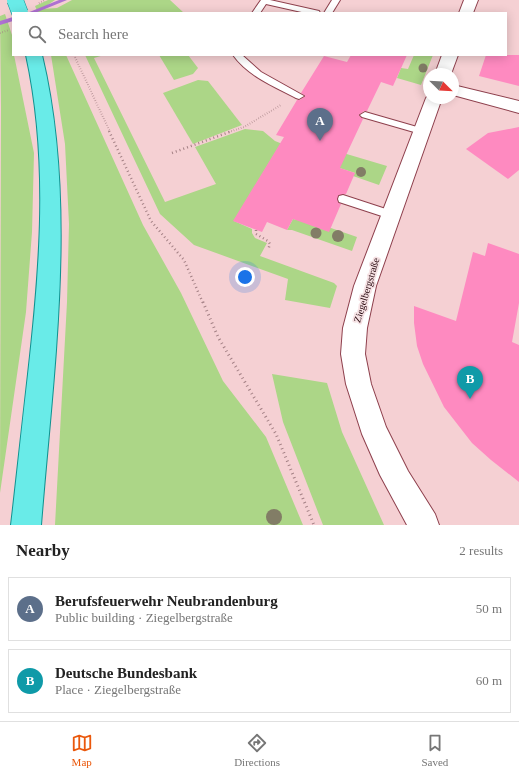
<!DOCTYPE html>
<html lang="en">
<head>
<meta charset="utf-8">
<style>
	:root { --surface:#fff; --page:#f2f2f2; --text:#222; --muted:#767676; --line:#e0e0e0; --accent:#ea580c }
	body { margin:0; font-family:"Times New Roman",serif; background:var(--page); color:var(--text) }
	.compass { position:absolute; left:423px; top:68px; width:36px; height:36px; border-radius:50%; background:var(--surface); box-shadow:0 2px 10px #0003; rotate:114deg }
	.you { position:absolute; left:245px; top:277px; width:14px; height:14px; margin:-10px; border:3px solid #fff; border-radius:50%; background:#1a73e8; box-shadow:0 0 0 6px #1a73e833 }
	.badge { display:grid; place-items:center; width:26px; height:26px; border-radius:50%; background:var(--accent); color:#fff; font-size:13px; font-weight:700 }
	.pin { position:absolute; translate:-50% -33px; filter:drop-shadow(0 1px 2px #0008) }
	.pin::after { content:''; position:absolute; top:21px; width:14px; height:12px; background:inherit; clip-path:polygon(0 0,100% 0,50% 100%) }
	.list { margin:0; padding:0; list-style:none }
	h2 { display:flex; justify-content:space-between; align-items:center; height:52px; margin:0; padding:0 16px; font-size:17px }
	h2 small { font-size:13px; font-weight:400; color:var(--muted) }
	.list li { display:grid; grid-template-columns:26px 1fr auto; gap:12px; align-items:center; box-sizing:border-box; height:64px; margin:0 8px 8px; padding:0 8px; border:1px solid var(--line); border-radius:0px }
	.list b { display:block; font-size:15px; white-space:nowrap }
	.list p { margin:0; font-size:13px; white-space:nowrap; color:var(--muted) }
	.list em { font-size:13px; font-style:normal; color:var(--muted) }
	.icon { flex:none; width:22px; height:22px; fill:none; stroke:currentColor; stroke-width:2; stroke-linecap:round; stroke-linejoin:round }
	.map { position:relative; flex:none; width:519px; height:525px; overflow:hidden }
	.search { position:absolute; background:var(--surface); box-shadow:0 2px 10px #0003; left:12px; right:12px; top:12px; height:44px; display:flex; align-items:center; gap:10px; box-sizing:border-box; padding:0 14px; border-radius:0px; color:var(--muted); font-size:15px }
	.sheet { height:196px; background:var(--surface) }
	nav { display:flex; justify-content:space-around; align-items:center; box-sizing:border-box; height:56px; border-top:1px solid var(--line); background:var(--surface); font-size:11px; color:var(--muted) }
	nav a { display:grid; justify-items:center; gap:2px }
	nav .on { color:var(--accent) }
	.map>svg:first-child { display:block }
</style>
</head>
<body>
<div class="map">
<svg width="519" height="525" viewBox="0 0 519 525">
	<rect width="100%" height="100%" fill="#f5d0d3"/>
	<!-- green -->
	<g fill="#acd687">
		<path d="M48,0H55L42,9L57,8L72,0H170L184,13H38L35,6Z"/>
		<path d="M5,14L13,38V55H14L34,153L32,232L26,312L0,493L1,107L0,16Z"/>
		<path d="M51,55H66L143,225L181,293L223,381L266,437L303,525H55L67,302L69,224L65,144Z"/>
		<path d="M85,55H104L94,58L165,202L216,184L195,147L245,129L263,131L275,141L285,145L275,153L234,221L252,229V233L255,238L267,243L260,256L334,283L337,286L330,308L285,300L288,279L194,245L160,214Z"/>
		<path d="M159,55H188L198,68L193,74L174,80Z"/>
		<path d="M414,55H433L421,85L397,78L401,68L408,69Z"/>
		<path d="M198,80L208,81L242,125L193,144L163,93Z"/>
		<path d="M313,144L387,166L379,185L353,176L355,173L306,157Z"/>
		<path d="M293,219L331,228L357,237L352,251L292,230H287Z"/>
		<path d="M272,374L327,383L342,432L384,525H323L283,422Z"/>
	</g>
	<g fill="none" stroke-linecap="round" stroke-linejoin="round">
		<!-- stream -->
		<g fill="#ae71d2" fill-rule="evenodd">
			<path d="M59,0H67L35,13H27Z"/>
			<path d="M13,17V21L0,25V21Z"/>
		</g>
	</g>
	<!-- building -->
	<g fill="#fe8ac0">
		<path d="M351,55H407L393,86L381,82L367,111H364L359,115L363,119L340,168L355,173L346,194L338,196V202L341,204L329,232L293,219L287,230L267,222L262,232L233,221L284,137L276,135L297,100H300L305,96L301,93L324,56L347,62Z"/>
		<path d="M486,55H519V86L479,76Z"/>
		<path d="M519,127V170L508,179L466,149L488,133Z"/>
		<path d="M488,243L519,254V303L512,342L519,345V482L491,460L472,443L444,407L423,364L417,346L414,323V306L456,321L473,252L485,256Z"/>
	</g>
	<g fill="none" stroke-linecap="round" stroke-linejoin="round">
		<!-- service casing -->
		<g stroke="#8e404d" stroke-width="2">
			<g id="service">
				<path d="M261,0H270L319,11L320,13H306L266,4L260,13H252Z"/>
				<path d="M332,0H340L332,13H324Z"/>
				<path d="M233,55H242L261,72L304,96L299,99L296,98C273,86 248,76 233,55Z"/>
				<path d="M365,112L424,129L426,131L421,134L362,117L360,115Z"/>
				<path d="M343,195L395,212L397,215L395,218L391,219L339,202L338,199L339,196Z"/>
			</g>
		</g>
		<!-- minor casing -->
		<g stroke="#8e404d" stroke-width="2">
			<g id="minor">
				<path d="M464,0H478L473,13H459Z"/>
				<path d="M442,55H458L451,74H435Z"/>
				<path d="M453,85L519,101V113L453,95Z"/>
				<path d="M429,94V98H442L376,286L367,328L365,354L371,384L386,427L408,471L435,514L439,525H407L380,475L362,434L346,384L341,354L343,328L354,286L426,98Z"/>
			</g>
		</g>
		<!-- primary casing -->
		<g stroke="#109290" stroke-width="2">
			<path id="primary" d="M26,55H42C78,205 53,373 41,525H11C17,475 22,425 28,374C40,268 49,160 26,55Z"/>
		</g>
		<!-- path-far2 -->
		<g stroke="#a48185" stroke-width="2" stroke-dasharray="0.5 2" stroke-linecap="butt">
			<path d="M39,3L45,0"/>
			<path d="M0,33L9,30"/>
			<path d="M74,55L110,132"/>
			<path d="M229,132L244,127L281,105"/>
		</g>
		<!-- path-far1 -->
		<g stroke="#a48185" stroke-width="2.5" stroke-dasharray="1 3" stroke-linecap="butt">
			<path d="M109,131L151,221L184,260L203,303"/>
			<path d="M172,153L232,131"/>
			<path d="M256,230V234L268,241L270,244L268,250"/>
		</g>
		<!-- path -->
		<path stroke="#a48185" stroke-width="3" stroke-dasharray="1 3.5" stroke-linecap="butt" d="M203,302L218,337L276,434L314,525"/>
		<!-- service -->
		<use href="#service" fill="#fff" fill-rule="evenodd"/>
		<!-- minor -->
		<use href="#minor" fill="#fff" fill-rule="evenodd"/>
		<!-- primary -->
		<use href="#primary" fill="#69ebe8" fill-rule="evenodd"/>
		<!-- primary-bridge casing -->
		<g stroke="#109290" stroke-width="17" stroke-linecap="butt">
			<path id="primary-bridge" d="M15,0L20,13"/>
		</g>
		<!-- primary-bridge -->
		<use href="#primary-bridge" stroke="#69ebe8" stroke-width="16"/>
	</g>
	<!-- trees -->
	<g fill="#827d66">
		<circle cx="423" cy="68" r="4.5"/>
		<circle cx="361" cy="172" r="5"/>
		<circle cx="316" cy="233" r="5.5"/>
		<circle cx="338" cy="236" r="6"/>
		<circle cx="274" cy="517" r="8"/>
	</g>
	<g text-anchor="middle" stroke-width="3.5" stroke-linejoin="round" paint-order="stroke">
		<!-- street labels -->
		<g font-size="10" fill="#23040a" stroke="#f6e2e4">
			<text transform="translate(366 290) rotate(-73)" y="4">Ziegelbergstraße</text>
		</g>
	</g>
</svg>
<svg class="compass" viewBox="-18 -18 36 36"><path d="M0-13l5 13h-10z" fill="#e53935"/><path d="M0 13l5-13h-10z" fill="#767676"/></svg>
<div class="you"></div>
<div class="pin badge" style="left:320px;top:141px;background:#5c6f8a">A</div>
<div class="pin badge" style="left:470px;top:399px;background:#0f9aa8">B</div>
<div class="search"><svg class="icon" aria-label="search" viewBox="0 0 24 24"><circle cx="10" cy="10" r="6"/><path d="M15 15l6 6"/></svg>Search here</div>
</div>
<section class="sheet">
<h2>Nearby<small>2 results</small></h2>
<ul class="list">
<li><span class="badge" style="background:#5c6f8a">A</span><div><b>Berufsfeuerwehr Neubrandenburg</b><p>Public building · Ziegelbergstraße</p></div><em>50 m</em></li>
<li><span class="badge" style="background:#0f9aa8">B</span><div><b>Deutsche Bundesbank</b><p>Place · Ziegelbergstraße</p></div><em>60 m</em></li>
</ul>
</section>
<nav>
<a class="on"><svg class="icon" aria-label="map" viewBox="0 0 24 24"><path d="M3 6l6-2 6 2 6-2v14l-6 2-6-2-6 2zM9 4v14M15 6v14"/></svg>Map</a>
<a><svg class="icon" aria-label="directions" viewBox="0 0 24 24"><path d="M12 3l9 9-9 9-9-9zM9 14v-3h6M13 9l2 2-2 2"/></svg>Directions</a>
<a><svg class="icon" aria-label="saved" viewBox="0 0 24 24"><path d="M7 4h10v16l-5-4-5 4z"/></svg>Saved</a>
</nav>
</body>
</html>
